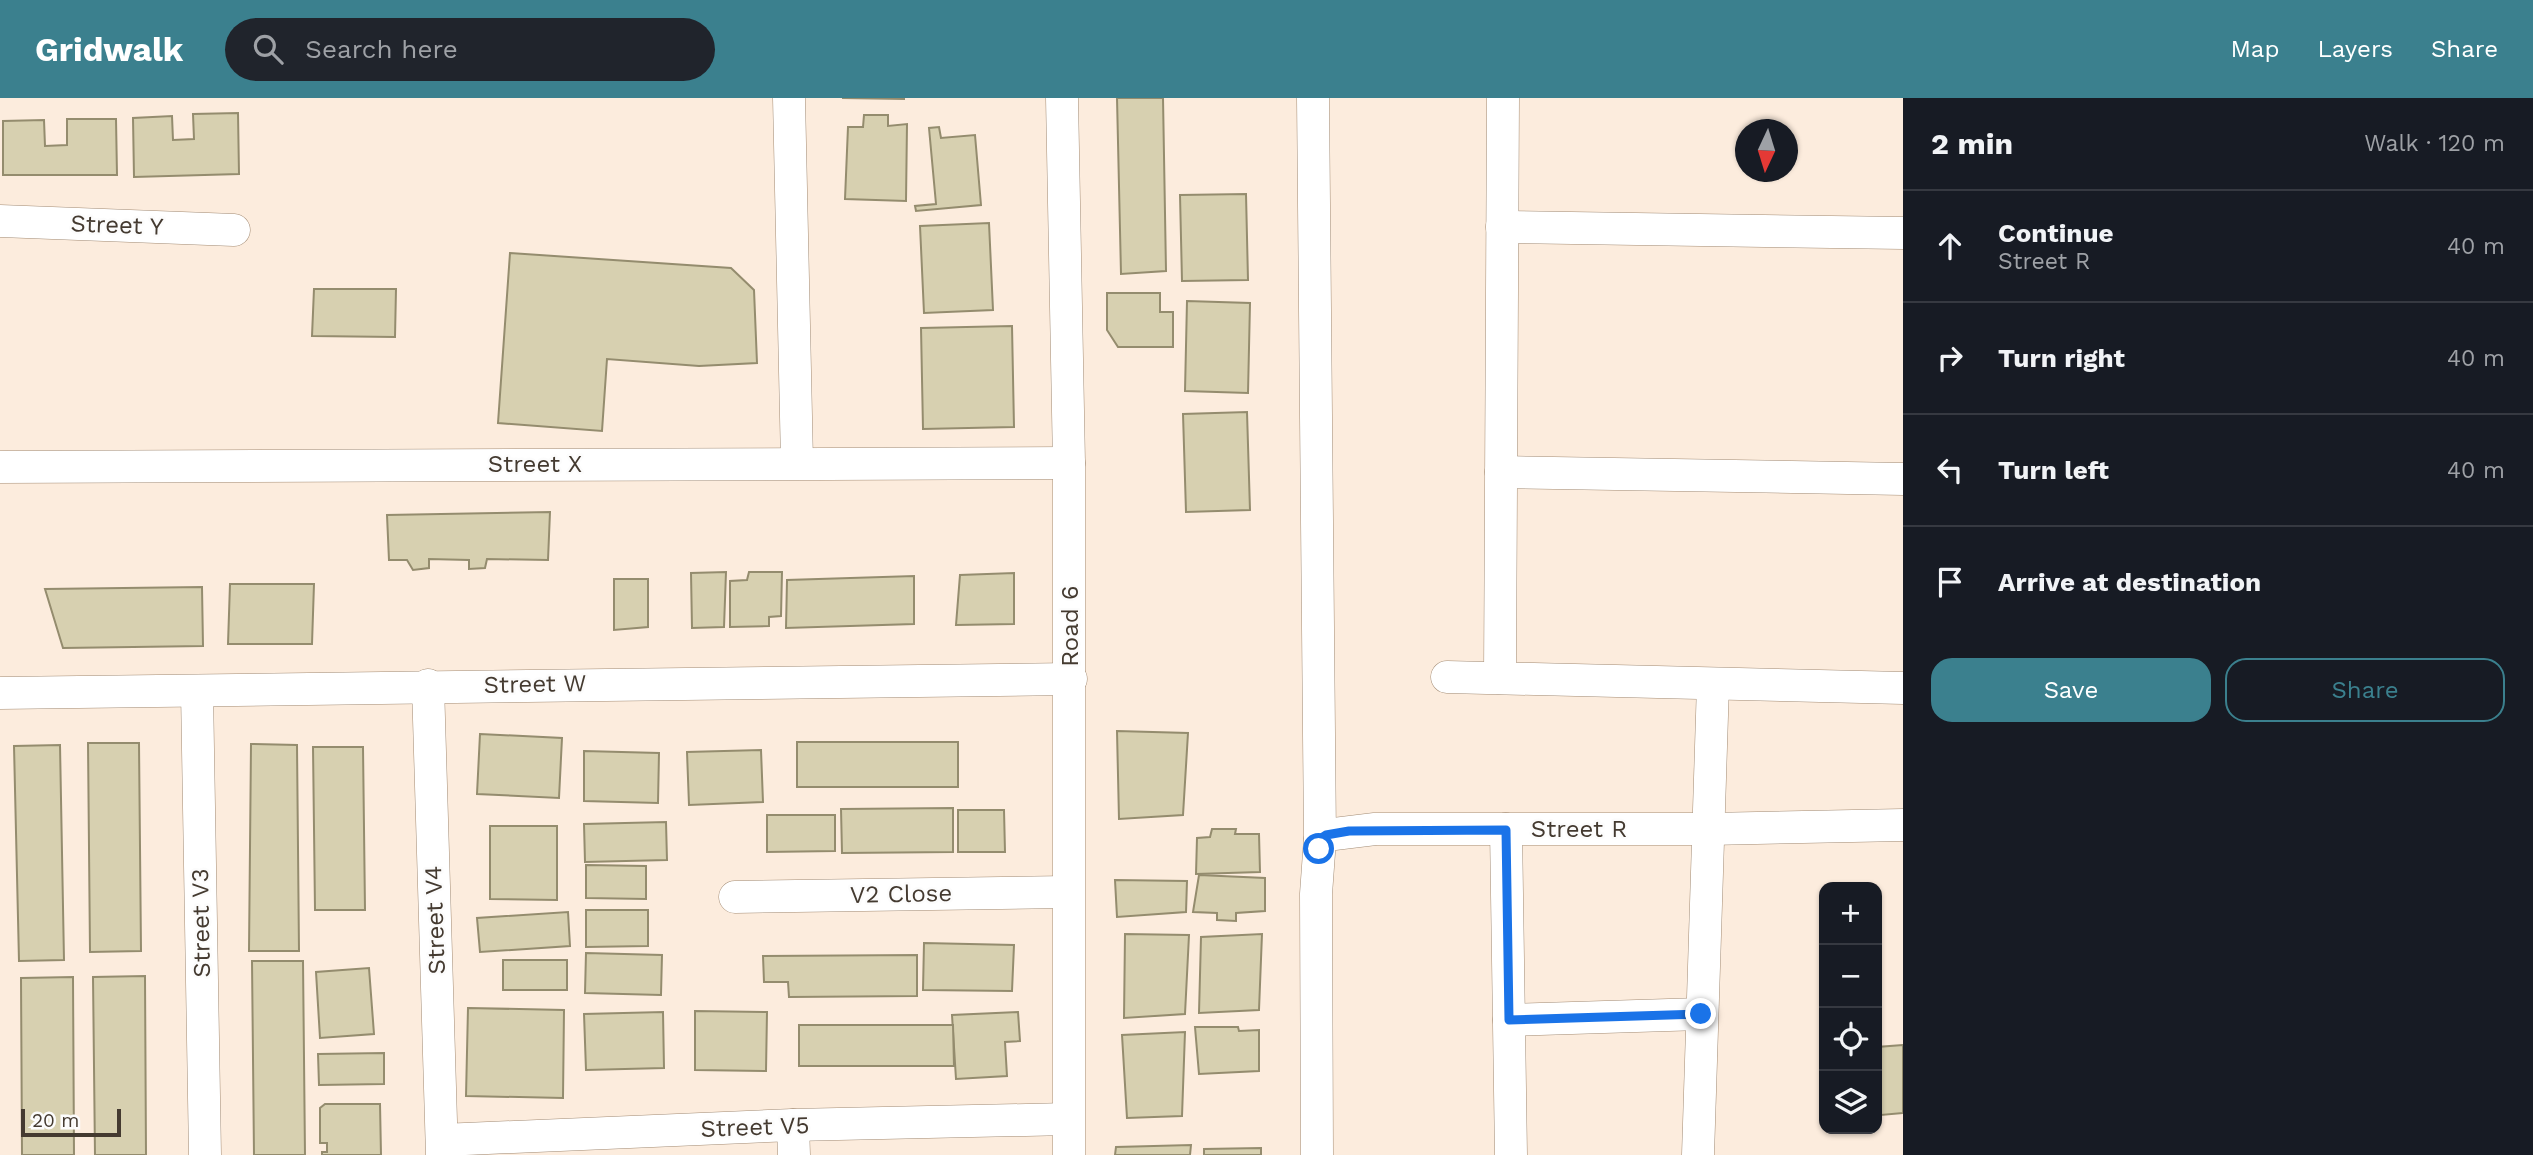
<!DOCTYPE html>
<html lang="en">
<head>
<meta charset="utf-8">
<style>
	:root { --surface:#171b24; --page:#20242c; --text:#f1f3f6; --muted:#9ea1a6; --line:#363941; --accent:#3b808e }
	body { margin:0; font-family:"Work Sans",sans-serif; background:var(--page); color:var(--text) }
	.controls { position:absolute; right:21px; bottom:21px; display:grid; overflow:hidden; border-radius:14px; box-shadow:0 2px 5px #0004 }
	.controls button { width:63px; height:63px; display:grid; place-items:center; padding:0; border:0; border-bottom:2px solid var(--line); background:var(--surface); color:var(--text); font:35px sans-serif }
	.compass { position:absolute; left:1735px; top:21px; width:63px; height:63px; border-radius:50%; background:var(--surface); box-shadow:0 2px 5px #0004; rotate:184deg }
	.scale { position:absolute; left:21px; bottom:18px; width:100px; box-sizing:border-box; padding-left:7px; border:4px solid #443a30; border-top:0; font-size:19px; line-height:24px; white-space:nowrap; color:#443a30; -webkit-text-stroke:5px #fcfcfc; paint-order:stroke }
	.stop { position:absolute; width:21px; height:21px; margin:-16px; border:5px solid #1a73e8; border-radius:50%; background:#fff }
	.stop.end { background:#1a73e8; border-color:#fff; box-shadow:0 2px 7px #0008 }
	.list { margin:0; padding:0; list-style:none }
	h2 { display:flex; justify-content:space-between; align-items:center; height:91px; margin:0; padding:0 28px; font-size:30px }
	h2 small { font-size:23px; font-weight:400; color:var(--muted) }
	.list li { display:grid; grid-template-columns:46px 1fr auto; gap:21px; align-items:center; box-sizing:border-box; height:112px; padding:0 28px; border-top:2px solid var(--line) }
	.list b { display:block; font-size:26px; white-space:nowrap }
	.list p { margin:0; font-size:23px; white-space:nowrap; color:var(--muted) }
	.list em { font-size:23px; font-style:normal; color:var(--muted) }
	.actions { display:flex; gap:14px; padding:21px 28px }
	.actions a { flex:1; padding:16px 0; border:2px solid var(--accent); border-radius:21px; text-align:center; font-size:24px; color:var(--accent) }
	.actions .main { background:var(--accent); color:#fff }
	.icon { flex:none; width:38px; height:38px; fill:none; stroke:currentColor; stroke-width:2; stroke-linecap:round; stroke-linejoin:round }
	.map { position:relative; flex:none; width:1903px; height:1057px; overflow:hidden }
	header { display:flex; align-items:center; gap:42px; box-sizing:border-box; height:98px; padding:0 35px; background:var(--accent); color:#fff }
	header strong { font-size:33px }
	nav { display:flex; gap:38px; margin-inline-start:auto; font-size:24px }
	.search { width:490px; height:63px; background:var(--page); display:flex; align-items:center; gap:18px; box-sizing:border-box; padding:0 24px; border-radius:38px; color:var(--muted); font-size:26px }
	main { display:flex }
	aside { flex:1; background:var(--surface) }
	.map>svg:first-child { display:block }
</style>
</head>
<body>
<header>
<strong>Gridwalk</strong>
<div class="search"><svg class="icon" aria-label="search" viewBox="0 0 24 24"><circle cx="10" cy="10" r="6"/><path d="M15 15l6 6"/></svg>Search here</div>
<nav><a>Map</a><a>Layers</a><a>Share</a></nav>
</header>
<main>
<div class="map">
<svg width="1903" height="1057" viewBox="0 0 1903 1057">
	<rect width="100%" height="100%" fill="#fcecdd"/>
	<!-- building -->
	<g fill="#d7d0b0" stroke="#948c6e" stroke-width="2">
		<path d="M842,0H904V1Z"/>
		<path d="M1117,0H1163L1166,173L1121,176Z"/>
		<path d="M238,15L239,76L134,79L133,20L172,18L173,42L194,41L193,16Z"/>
		<path d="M864,17H888V28L907,26L906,103L845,101L848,29H863Z"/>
		<path d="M67,21H116L117,77H3V23L44,22L45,48L67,47Z"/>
		<path d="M939,29L941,40L975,37L981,107L916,113L915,108L936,106L929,30Z"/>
		<path d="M1246,96L1248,182L1182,183L1180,97Z"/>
		<path d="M989,125L993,212L924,215L920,128Z"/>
		<path d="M510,155L731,170L754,192L757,265L699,268L607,261L602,333L498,325Z"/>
		<path d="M314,191H396L395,239L312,238Z"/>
		<path d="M1107,195H1160V214H1173V249H1118L1107,232Z"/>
		<path d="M1187,203L1250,205L1248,295L1185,293Z"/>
		<path d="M1012,228L1014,329L923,331L921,230Z"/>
		<path d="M1247,314L1250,412L1186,414L1183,316Z"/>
		<path d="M550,414L548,462L487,461L485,470L469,471V462L429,461V470L413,472L407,462H389L387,417Z"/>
		<path d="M726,474L724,529L692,530L691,475Z"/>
		<path d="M749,474H782L781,518L769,519V528L730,529V483L747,482Z"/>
		<path d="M1014,475V526L956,527L960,477Z"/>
		<path d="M914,478V526L786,530L787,482Z"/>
		<path d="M614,481H648V529L614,532Z"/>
		<path d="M230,486H314L312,546H228Z"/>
		<path d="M202,489L203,548L63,550L45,491Z"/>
		<path d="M1117,633L1188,635L1183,717L1119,721Z"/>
		<path d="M480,636L562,640L559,700L477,696Z"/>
		<rect x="797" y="644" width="161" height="45"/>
		<path d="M88,645H139L141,853L90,854Z"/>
		<path d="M251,646L297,647L299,853H249Z"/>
		<path d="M60,647L64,862L19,863L14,648Z"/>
		<path d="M313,649H363L365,812H315Z"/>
		<path d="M761,652L763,704L689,707L687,654Z"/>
		<path d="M584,653L659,655L658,705L584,703Z"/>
		<path d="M953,710V754L842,755L841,711Z"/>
		<path d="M958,712H1004L1005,754H958Z"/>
		<path d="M767,717H835V753L767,754Z"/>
		<path d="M666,724L667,762L585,764L584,726Z"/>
		<path d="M490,728H557V802L490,801Z"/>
		<path d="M1212,731H1236L1235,736H1259L1260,774L1196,776L1197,740L1210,739Z"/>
		<path d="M586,767L646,768V801L586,800Z"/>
		<path d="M1199,777L1265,780V813L1236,815V823L1217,822V815L1193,814Z"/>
		<path d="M1115,782L1187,783L1186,814L1117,819Z"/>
		<path d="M586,812H648V848L586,849Z"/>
		<path d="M568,814L570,848L480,854L477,820Z"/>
		<path d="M1125,836L1189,837L1185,916L1124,920Z"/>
		<path d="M1262,836L1259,912L1199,915L1201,839Z"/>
		<path d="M924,845L1014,847L1012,893L923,892Z"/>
		<path d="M586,855L662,857L661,897L585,895Z"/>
		<path d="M917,857V898L789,899L788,884H764L763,858Z"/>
		<rect x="503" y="862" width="64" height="30"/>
		<path d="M252,863H303L305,1057H254Z"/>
		<path d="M369,870L374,936L320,940L316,874Z"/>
		<path d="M145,878L146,1057H95L93,879Z"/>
		<path d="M73,879L74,1057H22L21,880Z"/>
		<path d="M468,910L564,912L563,1000L466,998Z"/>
		<path d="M695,913L767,914L766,973L695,972Z"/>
		<path d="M663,914L664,970L586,972L584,916Z"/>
		<path d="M1018,914L1020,943L1005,944L1007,978L956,981L952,917Z"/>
		<path d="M799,927H953L954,968H799Z"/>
		<path d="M1195,929H1238L1239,933L1259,932V973L1199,976Z"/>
		<path d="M1185,934L1182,1018L1127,1020L1122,937Z"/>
		<path d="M1903,947V1015L1881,1017L1877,949Z"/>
		<path d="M384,955V986L319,987L318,956Z"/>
		<path d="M325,1006H380L381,1057H322V1054H327V1045H320V1010Z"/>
		<path d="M1191,1047L1190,1057H1115L1116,1049Z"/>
		<path d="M1261,1050V1057H1204V1051Z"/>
	</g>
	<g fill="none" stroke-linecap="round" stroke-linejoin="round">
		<!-- street casing -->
		<g stroke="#a38c75" stroke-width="33">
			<g id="street">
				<path d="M789,0L797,364"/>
				<path d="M1062,0L1069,365V1057"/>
				<path d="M1313,0L1320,741"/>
				<path d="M0,123L234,132"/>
				<path d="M1502,129L1903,135"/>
				<path d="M0,369L1069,365"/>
				<path d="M1501,374L1903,381"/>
				<path d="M1447,579L1903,590"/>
				<path d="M1500,580L1503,0"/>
				<path d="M428,587L442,1057"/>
				<path d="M197,593L205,1057"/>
				<path d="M0,595L1071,581"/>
				<path d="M1506,731L1511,1057"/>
				<path d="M735,799L1067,794"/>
				<path d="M1509,922L1701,916"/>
				<path d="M793,1027L794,1057"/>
				<path d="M442,1042L793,1027L1068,1021"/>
				<path d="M1317,1057L1316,796L1320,741L1326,737L1375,731H1709L1903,727"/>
				<path d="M1698,1057L1713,586"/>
			</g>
		</g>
		<!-- street -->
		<use href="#street" stroke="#fff" stroke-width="32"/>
	</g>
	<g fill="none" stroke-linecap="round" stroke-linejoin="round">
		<!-- route -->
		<path stroke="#1a73e8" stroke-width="9" d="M1319,751L1320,741L1326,737L1349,733L1506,732L1509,922L1701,916"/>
	</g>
	<g text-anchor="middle" stroke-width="5" stroke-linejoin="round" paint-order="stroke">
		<!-- street labels -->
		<g font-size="24" fill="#443a30" stroke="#fcfcfc">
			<text transform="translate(117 127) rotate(2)" y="8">Street Y</text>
			<text x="535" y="374">Street X</text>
			<text transform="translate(1070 528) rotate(-90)" y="8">Road 6</text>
			<text transform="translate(535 586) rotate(-1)" y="8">Street W</text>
			<text x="1579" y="739">Street R</text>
			<text transform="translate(901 796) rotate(-1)" y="8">V2 Close</text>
			<text transform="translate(435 822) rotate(-92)" y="8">Street V4</text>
			<text transform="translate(201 825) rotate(-91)" y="8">Street V3</text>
			<text transform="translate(755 1029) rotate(-2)" y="8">Street V5</text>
		</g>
	</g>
</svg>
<div class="controls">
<button>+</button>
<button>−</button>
<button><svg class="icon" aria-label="locate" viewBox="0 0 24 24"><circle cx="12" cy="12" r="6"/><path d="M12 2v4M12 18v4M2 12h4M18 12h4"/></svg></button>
<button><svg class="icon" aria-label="layers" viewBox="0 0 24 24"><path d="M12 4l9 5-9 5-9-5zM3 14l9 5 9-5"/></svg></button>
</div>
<svg class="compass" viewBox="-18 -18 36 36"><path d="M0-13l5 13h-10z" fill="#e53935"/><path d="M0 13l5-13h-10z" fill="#9ea1a6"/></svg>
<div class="scale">20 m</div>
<div class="stop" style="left:1319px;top:751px"></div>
<div class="stop end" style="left:1701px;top:916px"></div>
</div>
<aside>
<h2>2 min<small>Walk · 120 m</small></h2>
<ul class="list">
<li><svg class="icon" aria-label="ahead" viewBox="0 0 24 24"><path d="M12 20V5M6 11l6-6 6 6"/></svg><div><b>Continue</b><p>Street R</p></div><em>40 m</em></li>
<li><svg class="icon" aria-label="right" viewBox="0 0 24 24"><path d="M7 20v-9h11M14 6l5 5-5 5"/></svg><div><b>Turn right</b></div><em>40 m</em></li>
<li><svg class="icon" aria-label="left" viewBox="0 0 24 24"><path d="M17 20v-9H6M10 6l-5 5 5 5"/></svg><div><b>Turn left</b></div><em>40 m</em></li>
<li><svg class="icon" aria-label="arrive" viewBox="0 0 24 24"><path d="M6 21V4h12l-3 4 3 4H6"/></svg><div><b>Arrive at destination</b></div></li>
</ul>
<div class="actions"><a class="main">Save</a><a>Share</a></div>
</aside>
</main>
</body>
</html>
